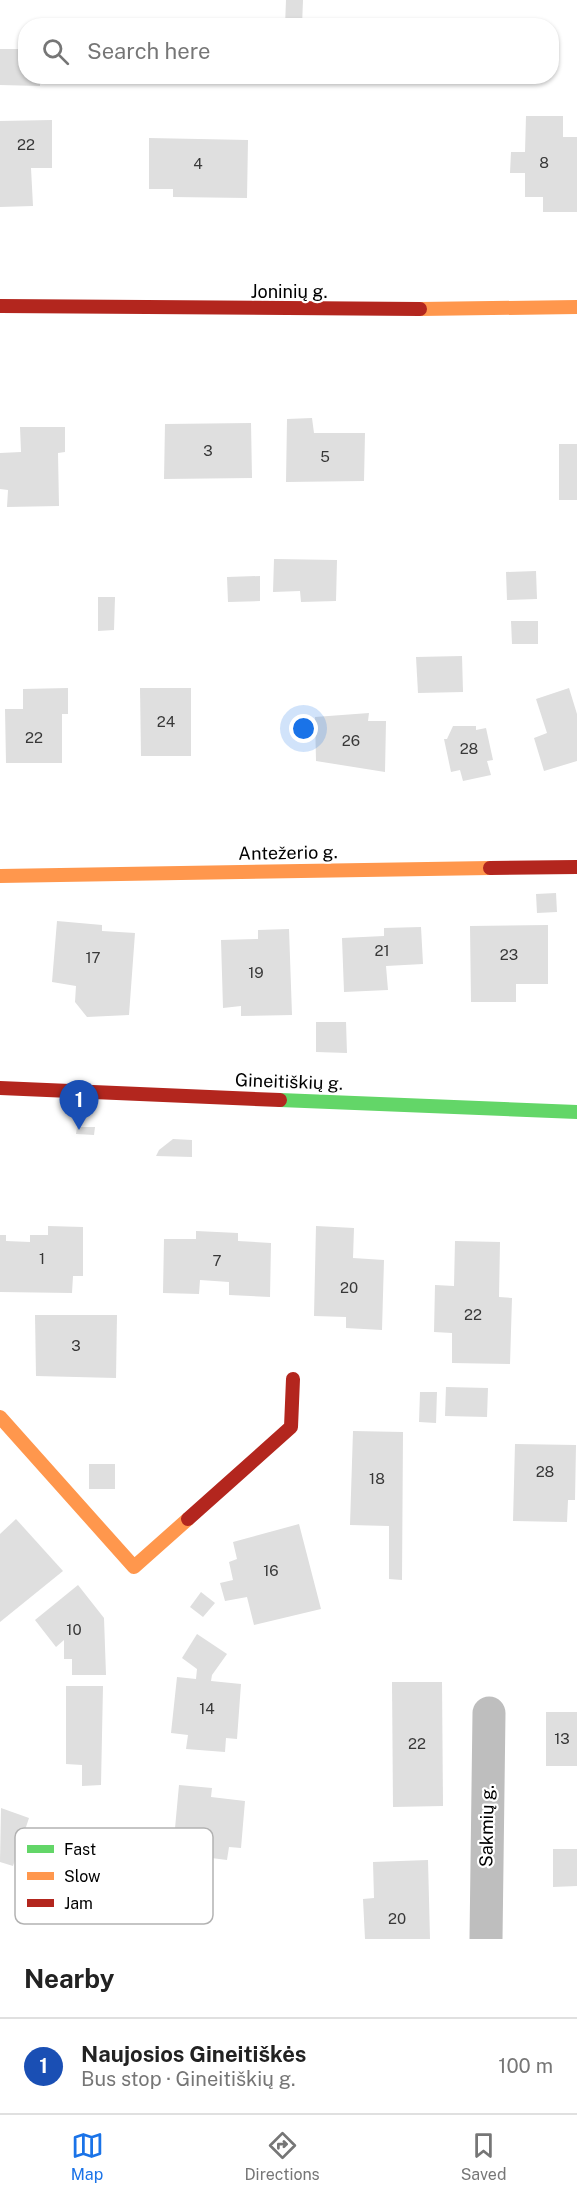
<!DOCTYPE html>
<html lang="en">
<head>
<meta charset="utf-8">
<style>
	:root { --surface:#fff; --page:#f6f6f6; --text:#222; --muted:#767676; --line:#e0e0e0; --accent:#1a73e8 }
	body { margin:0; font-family:"Public Sans",sans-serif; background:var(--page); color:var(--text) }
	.you { position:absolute; left:304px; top:729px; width:21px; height:21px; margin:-15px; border:4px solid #fff; border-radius:50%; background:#1a73e8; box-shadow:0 0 0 9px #1a73e833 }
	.badge { display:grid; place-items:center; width:39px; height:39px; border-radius:50%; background:var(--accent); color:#fff; font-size:20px; font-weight:700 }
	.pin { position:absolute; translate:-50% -50px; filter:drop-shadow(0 2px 3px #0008) }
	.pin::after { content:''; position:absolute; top:32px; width:21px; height:18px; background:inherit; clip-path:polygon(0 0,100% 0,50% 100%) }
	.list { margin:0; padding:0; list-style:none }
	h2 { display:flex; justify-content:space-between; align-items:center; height:78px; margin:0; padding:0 24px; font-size:26px }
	h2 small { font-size:20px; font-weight:400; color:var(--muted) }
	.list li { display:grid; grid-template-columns:39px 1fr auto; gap:18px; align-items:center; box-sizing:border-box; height:96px; padding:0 24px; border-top:2px solid var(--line) }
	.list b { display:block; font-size:22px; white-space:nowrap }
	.list p { margin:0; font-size:20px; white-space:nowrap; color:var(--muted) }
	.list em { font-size:20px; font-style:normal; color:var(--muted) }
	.icon { flex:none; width:33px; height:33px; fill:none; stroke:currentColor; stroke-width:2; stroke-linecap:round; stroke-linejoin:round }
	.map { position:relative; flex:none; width:577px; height:1939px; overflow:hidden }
	.search { position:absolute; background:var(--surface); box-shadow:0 2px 4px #0004; left:18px; right:18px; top:18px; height:66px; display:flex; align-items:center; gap:15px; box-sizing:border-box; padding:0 21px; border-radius:24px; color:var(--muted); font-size:22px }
	.sheet { height:174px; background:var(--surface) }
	nav { display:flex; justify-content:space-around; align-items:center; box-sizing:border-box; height:84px; border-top:2px solid var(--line); background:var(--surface); font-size:16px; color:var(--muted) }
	nav a { display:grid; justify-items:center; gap:3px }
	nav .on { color:var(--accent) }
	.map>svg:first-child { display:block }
</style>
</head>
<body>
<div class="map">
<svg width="577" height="1939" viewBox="0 0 577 1939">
	<rect width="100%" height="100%" fill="#fff"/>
	<!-- building -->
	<g fill="#dfdfdf">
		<path d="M286,0H303L302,26H285Z"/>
		<path d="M0,49H26V76H64V80H40V86L0,85Z"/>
		<rect x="135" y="76" width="28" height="3"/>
		<path d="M526,116H563V137H577V212H543V197H525V173H510L511,152H525Z"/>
		<path d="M52,120V168H31L33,206L0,207V121Z"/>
		<path d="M149,138L248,140L247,198L173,197V189H149Z"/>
		<path d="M312,418L314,433H365L364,481L286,482L287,419Z"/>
		<path d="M251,423L252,478L164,479L165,424Z"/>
		<path d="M20,427H65V452L58,453L59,506L7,507L8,490L0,489V453L21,452Z"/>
		<rect x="559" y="444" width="18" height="56"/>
		<path d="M274,559L337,560L336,601L301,602L300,591L273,592Z"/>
		<path d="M536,571L537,599L507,600L506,572Z"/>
		<path d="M260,576V601L228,602L227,577Z"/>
		<path d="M98,597H115L114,630L98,631Z"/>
		<path d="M511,621H538V644H512Z"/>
		<path d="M462,656L463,692L418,693L416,657Z"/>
		<path d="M68,688V714H62V763H6L5,709H23V689Z"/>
		<path d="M140,688H191V756H141Z"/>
		<path d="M569,688L577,714V761L544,771L534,738L547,733L536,699Z"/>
		<path d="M369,713L368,721H386L385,772L316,761L315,717Z"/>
		<path d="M453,726H476V730L486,728L493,760L487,761L491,775L463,781L460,770L451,772L444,739H447Z"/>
		<path d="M556,893L557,912L537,913L536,894Z"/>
		<path d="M57,921L102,925V931L135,933L129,1015L87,1017L75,1002L76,986L52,982Z"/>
		<path d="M548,925V984H516V1002H471L470,926Z"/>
		<path d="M421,927L423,964L386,966L388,990L344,992L342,938L384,936V928Z"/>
		<path d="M289,929L292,1015L241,1016V1006L223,1008L221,940L258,939V930Z"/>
		<path d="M316,1022H346L347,1053L316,1052Z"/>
		<path d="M77,1127H95L94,1135L76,1134Z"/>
		<path d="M173,1139L192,1140V1157L156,1156L159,1150Z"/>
		<path d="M48,1226L83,1227V1276H73L72,1293L0,1292V1235H6V1241L30,1242V1235H48Z"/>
		<path d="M316,1226L354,1228L353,1258L384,1260L382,1330L346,1328V1317L314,1316Z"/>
		<path d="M196,1231L238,1233V1241L271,1243L270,1297L229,1295V1282L200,1280L199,1294L163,1293L164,1239H196Z"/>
		<path d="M455,1241L500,1242L499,1297L512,1298L510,1364L452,1363V1333L434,1332L435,1285L454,1286Z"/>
		<path d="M35,1315H117L116,1378L36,1376Z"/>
		<path d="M446,1387L488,1388L487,1417L445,1416Z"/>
		<path d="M420,1392H437L436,1423L419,1422Z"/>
		<path d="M353,1431L403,1432L402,1580L389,1579V1526L350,1525Z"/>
		<path d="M515,1444L576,1445L575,1500H568L567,1522L513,1521Z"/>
		<rect x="89" y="1464" width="26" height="25"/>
		<path d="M16,1519L63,1571L0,1622V1534Z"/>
		<path d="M299,1524L321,1609L254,1625L247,1597L225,1601L220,1583L233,1580L229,1562L237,1559L233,1542Z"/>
		<path d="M78,1585L104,1618L106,1675H72V1659H64V1640L56,1647L35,1620Z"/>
		<path d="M201,1592L215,1603L203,1617L190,1607Z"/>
		<path d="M197,1634L227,1654L212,1675L211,1681L241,1684L237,1739L226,1738L225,1752L186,1749L188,1735L171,1733L177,1677L196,1679L197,1669L182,1658Z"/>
		<path d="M392,1682H442L443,1806L393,1807Z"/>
		<path d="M66,1686H103L101,1785L82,1786V1765L66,1764Z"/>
		<rect x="546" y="1712" width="31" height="54"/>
		<path d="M179,1785L212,1788L211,1797L245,1801L241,1848L229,1847L227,1860L188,1855L190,1841L174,1839Z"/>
		<path d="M1,1808L29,1818L13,1866L0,1862Z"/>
		<path d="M553,1849H577V1886L553,1887Z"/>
		<path d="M428,1860L430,1939H365L363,1899L374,1898L373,1862Z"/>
	</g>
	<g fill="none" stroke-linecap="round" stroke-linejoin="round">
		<!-- street -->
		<path stroke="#bebebe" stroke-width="33" d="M486,1939L489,1713"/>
		<!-- fast -->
		<path stroke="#63d668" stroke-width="14" d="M280,1100L577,1112"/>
		<!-- slow -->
		<g stroke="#ff974d" stroke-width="14">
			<path d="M420,309L577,307"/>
			<path d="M0,876L490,868"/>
			<path d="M0,1417L134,1567L188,1519"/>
		</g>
		<!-- jam -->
		<g stroke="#b3261e" stroke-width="14">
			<path d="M0,306L420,309"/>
			<path d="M490,868L577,867"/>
			<path d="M0,1088L280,1100"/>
			<path d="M188,1519L291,1427L293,1379"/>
		</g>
	</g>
	<g text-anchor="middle" stroke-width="4.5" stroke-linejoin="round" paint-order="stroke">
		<!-- number labels -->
		<g font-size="15" fill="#383838">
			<text x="26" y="150">22</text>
			<text x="544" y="168">8</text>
			<text x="198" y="169">4</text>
			<text x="208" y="456">3</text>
			<text x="325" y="462">5</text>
			<text x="166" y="727">24</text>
			<text x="34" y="743">22</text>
			<text x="351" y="746">26</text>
			<text x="469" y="754">28</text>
			<text x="382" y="956">21</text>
			<text x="509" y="960">23</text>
			<text x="93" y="963">17</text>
			<text x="256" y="978">19</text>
			<text x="42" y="1264">1</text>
			<text x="217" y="1266">7</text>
			<text x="349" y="1293">20</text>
			<text x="473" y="1320">22</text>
			<text x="76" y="1351">3</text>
			<text x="545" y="1477">28</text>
			<text x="377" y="1484">18</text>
			<text x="271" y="1576">16</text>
			<text x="74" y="1635">10</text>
			<text x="207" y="1714">14</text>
			<text x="562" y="1744">13</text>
			<text x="417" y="1749">22</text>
			<text x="397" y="1924">20</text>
		</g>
		<!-- street labels -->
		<g font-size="18" fill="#000" stroke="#fff">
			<text x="289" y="298">Joninių g.</text>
			<text transform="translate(288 853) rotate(-1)" y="6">Antežerio g.</text>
			<text transform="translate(289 1082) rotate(2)" y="6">Gineitiškių g.</text>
			<text transform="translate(487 1826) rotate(-89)" y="6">Sakmių g.</text>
		</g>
	</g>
	<!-- legend -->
	<rect x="15" y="1828" width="198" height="96" rx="9" fill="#fff" stroke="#b2b2b2" stroke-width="1.5"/>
	<rect x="27" y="1845" width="27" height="8" fill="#63d668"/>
	<rect x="27" y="1872" width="27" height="8" fill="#ff974d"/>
	<rect x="27" y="1899" width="27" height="8" fill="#b3261e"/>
	<g font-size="16" fill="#000">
		<text x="64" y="1855">Fast</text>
		<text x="64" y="1882">Slow</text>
		<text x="64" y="1909">Jam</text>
	</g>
</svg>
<div class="you"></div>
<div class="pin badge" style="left:79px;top:1130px;background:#1a4fb4">1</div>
<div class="search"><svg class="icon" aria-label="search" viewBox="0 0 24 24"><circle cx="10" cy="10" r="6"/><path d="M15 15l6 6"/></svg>Search here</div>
</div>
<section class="sheet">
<h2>Nearby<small></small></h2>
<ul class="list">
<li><span class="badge" style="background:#1a4fb4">1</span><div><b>Naujosios Gineitiškės</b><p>Bus stop · Gineitiškių g.</p></div><em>100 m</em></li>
</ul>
</section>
<nav>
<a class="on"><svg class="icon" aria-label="map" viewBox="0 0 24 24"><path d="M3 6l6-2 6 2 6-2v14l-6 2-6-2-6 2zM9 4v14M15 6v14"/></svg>Map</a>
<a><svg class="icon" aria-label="directions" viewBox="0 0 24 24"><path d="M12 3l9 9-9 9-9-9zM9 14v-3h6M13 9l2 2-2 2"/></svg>Directions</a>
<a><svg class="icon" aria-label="saved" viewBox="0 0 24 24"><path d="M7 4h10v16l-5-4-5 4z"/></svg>Saved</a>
</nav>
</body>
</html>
